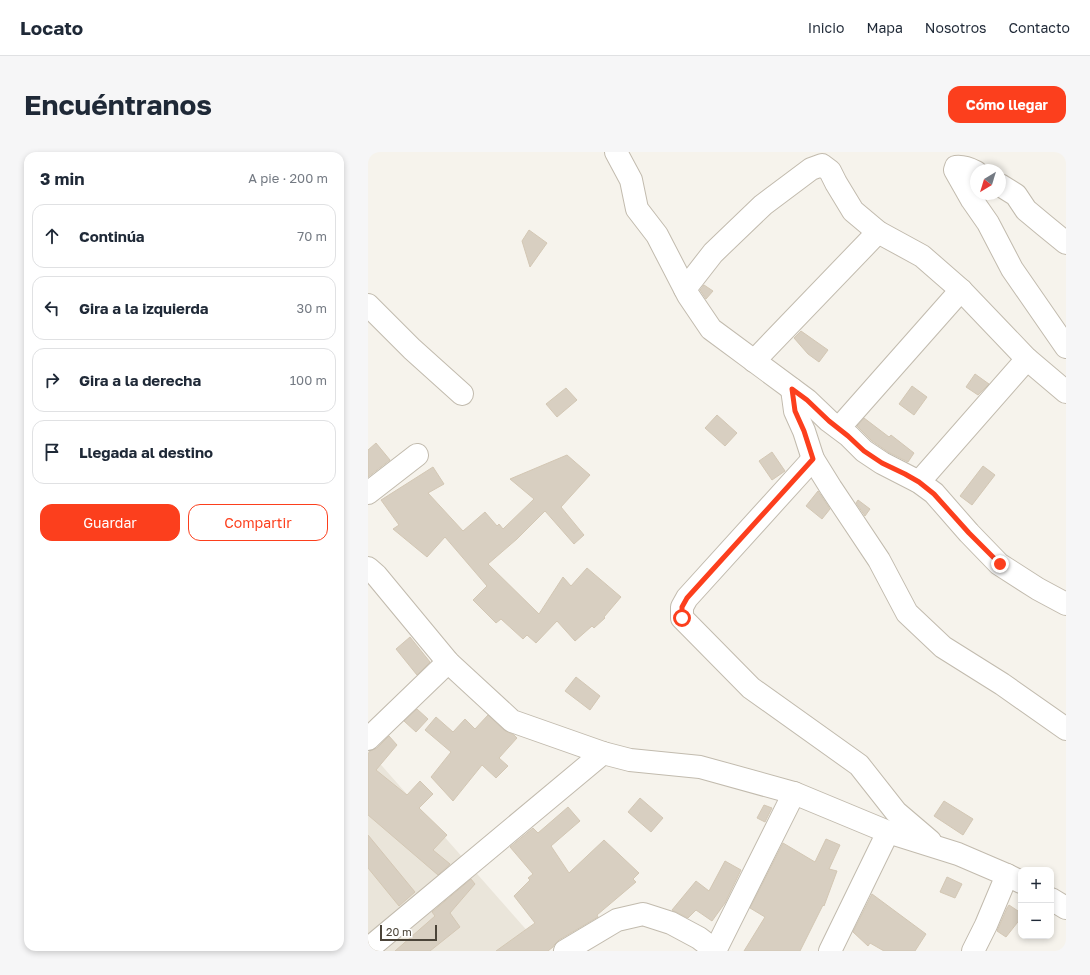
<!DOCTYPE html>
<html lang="es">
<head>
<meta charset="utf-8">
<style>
	:root { --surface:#fff; --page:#f6f6f7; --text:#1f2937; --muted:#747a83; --line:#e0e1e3; --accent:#fc3f1d }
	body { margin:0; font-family:"Golos Text",sans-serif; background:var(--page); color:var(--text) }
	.controls { position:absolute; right:12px; bottom:12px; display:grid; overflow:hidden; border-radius:8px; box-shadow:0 2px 6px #0003 }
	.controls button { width:36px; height:36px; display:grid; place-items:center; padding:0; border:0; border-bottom:1px solid var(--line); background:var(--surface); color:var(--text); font:20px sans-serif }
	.compass { position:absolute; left:602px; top:12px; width:36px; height:36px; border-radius:50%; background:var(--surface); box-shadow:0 2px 6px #0003; rotate:218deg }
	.scale { position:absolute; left:12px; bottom:10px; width:57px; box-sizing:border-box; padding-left:4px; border:2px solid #4b4439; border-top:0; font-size:11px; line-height:14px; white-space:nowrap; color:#4b4439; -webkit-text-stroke:3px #fff; paint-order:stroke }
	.stop { position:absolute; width:12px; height:12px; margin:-9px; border:3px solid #fc3f1d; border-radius:50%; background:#fff }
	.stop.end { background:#fc3f1d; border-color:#fff; box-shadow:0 1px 4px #0008 }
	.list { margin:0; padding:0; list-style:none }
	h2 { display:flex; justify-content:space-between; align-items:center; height:52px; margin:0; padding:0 16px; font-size:17px }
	h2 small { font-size:13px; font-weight:400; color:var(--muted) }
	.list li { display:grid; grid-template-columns:26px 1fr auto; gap:12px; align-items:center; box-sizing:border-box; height:64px; margin:0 8px 8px; padding:0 8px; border:1px solid var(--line); border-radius:12px }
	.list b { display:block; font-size:15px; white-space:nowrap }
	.list em { font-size:13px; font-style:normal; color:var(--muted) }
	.actions { display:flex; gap:8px; padding:12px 16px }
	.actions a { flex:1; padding:9px 0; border:1px solid var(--accent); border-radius:12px; text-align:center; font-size:14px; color:var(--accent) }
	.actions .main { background:var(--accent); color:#fff }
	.icon { flex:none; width:22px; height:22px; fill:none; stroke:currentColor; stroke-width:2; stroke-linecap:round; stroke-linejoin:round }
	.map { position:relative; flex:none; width:698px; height:799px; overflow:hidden; border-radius:12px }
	header { display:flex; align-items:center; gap:24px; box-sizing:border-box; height:56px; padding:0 20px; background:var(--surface); border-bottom:1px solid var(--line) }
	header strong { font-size:19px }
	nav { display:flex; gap:22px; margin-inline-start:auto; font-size:14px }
	.intro { display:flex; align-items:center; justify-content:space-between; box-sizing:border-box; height:96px; padding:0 24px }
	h1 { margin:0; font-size:28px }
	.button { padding:10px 18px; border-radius:12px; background:var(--accent); color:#fff; font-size:14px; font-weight:700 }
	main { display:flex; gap:24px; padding:0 24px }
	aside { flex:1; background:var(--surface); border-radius:12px; box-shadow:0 2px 6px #0003 }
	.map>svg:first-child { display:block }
</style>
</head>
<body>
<header>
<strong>Locato</strong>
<nav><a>Inicio</a><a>Mapa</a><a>Nosotros</a><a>Contacto</a></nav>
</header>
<div class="intro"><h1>Encuéntranos</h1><a class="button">Cómo llegar</a></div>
<main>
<aside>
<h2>3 min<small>A pie · 200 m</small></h2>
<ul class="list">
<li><svg class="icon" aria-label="ahead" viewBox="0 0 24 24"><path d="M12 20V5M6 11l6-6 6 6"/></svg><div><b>Continúa</b></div><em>70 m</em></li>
<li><svg class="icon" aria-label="left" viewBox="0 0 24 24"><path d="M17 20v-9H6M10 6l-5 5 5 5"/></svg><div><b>Gira a la izquierda</b></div><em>30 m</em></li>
<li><svg class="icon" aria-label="right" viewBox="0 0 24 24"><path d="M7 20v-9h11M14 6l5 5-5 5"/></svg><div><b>Gira a la derecha</b></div><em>100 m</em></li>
<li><svg class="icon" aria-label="arrive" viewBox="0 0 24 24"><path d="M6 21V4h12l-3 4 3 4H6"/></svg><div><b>Llegada al destino</b></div></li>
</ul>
<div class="actions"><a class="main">Guardar</a><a>Compartir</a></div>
</aside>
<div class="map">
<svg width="698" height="799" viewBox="0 0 698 799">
	<rect width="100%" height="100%" fill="#f6f3ec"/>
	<!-- residential -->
	<path fill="#eae5da" d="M0,598L177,799H0Z"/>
	<!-- building -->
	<g fill="#d8cfc1" stroke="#d3c7b4">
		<path d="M161,78L179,91L162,115L154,89Z"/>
		<path d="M336,133L345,139L338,147L332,138Z"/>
		<path d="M433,179L460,198L451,210L440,202L426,186Z"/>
		<path d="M607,222L621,232L610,243L598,235Z"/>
		<path d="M544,234L559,245L546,263L531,252Z"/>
		<path d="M198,236L209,248L189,265L178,252Z"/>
		<path d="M349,263L369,281L357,294L337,276Z"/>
		<path d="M496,266L521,285L523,283L546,301L540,310L520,300L504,289L489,274Z"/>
		<path d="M8,291L22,308L0,325V298Z"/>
		<path d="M404,300L417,319L404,328L391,309Z"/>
		<path d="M199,303L222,323L193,355L216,383L206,392L177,359L149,387L120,412L171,462L195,425L203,434L219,416L253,445L236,465L237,466L226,476L224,474L207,489L189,469L168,491L159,483L155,487L133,467L128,471L105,448L119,434L77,385L59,405L25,377L31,373L13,348L65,315L76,332L60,341L95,379L117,360L129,374L131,372L135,377L166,347L142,327Z"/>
		<path d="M615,314L627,323L604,353L592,344Z"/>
		<path d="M450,339L462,357L454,367L438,354Z"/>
		<path d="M490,348L502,357L497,364L488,351Z"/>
		<path d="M42,485L62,510L49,523L28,497Z"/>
		<path d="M208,525L232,544L222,558L197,539Z"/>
		<path d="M49,557L60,567L48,580L36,569Z"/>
		<path d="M120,563L136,578L146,583L149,586L131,606L140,614L128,626L114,613L85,649L63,625L83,600L57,578L68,565L85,580L97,567L107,577Z"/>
		<path d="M21,584L29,593L8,618L39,643L52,629L65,642L51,656L79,683L65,698L82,712L70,723L0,663V602L2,599L9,596Z"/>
		<path d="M272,646L295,666L283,680L260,660Z"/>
		<path d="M576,649L605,667L595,683L566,664Z"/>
		<path d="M396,653L404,656L397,670L389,666Z"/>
		<path d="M200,655L212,669L183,694L201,721L236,688L271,721L265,727L268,730L229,763L230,765L191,788L186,793L185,795L180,799H128L167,771L146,744L162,728L160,726L165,722L142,695L165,676L170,681Z"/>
		<path d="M0,683L47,740L31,754L0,716Z"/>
		<path d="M458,687L472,693L461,717L469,719L456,754L455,753L432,799H376L397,765L382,756L415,691L447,710Z"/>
		<path d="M357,709L373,718L357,751L344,769L328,758L320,766L304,758L328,729L341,739Z"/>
		<path d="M579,725L594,732L587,746L572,740Z"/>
		<path d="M103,727L107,732L82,761L92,775L62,799H27L67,764L64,760Z"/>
		<path d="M504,742L558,782L547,799H516L502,791L500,794L485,780Z"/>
		<path d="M641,753L653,761V766L638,785L629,779L639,756Z"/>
	</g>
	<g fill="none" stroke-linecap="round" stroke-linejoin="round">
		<!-- street casing -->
		<g stroke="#c2bbae" stroke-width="24">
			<g id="street">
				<path d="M248,0L263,28L269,57L289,83L320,143L343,177L439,248L461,269L481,284L496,299L514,311L551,330L566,341L601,381L631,412L670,437L698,452"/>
				<path d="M608,20C602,17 595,14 588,15L587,18L604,48L620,71L644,117L698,195"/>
				<path d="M632,33L648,43L658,58L676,73L698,91"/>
				<path d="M317,137L345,101L395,53L443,17L454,13L462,19L468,31L485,59L510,80L554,104L593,138L659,207L698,240"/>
				<path d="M0,153L44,197L94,242"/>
				<path d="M386,209L510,80"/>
				<path d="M424,237L427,259L436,279L445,307L463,336L511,408L539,461L575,495L634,532L698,577"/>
				<path d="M471,276L593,138"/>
				<path d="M445,307L319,446L314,455V466L383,536L491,613L528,660L562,689"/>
				<path d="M551,330L659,207"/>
				<path d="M0,341L49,303"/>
				<path d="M0,416L8,423L80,510L144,569L235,601L262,608L332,615L426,641L520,680L590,702L639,723L653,730"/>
				<path d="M0,587L80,510"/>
				<path d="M683,747L698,756"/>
				<path d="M0,797L235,601"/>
				<path d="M197,799L249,768L275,762L303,771L331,786L348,799"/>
				<path d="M347,799L426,641"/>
				<path d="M462,799L520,680"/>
				<path d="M605,799L618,773L639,723"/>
			</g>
		</g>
		<!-- street -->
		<use href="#street" stroke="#fff" stroke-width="22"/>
	</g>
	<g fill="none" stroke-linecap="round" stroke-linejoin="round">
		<!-- route -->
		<path stroke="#fc3f1d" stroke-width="5" d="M314,466V455L319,446L445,307L436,279L427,259L424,237L439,248L461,269L480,284L496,299L514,311L537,322L551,330L566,342L601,381L632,412"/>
	</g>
</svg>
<div class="controls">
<button>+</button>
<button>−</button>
</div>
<svg class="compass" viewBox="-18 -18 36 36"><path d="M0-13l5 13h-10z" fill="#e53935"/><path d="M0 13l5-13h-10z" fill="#747a83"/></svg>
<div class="scale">20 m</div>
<div class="stop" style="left:314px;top:466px"></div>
<div class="stop end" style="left:632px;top:412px"></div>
</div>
</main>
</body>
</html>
